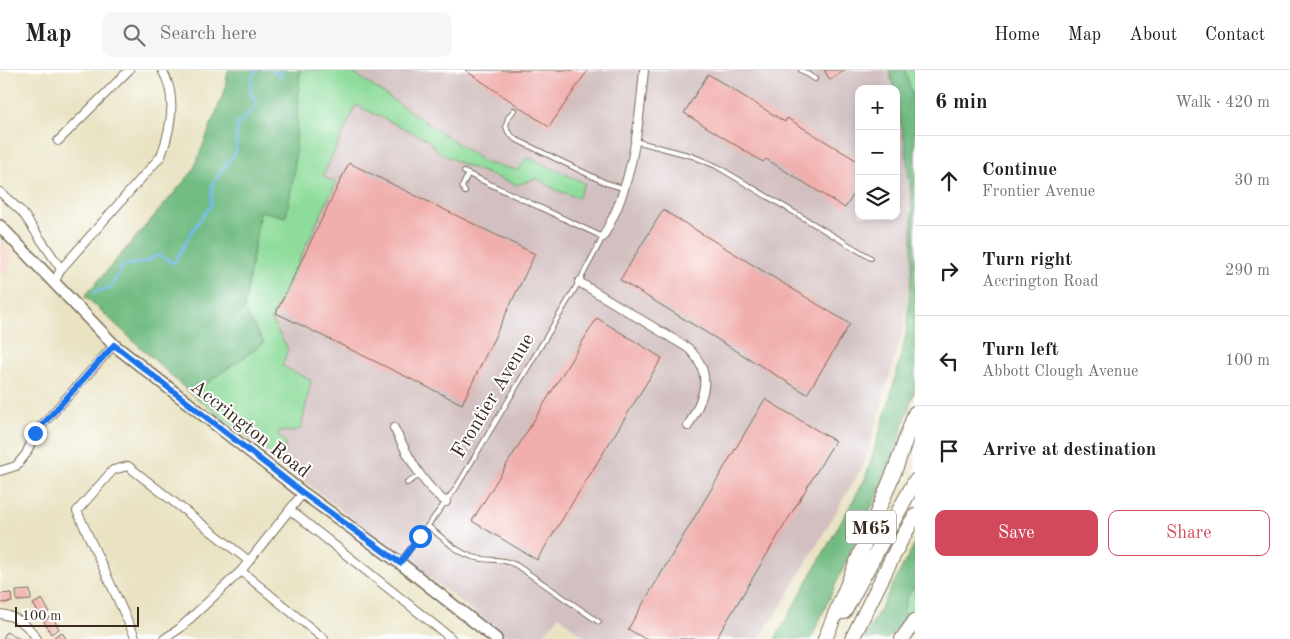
<!DOCTYPE html>
<html lang="en">
<head>
<meta charset="utf-8">
<style>
	:root { --surface:#fff; --page:#f6f6f6; --text:#202124; --muted:#757577; --line:#e0e0e0; --accent:#d1495b }
	body { margin:0; font-family:"Old Standard TT",serif; background:var(--page); color:var(--text) }
	.controls { position:absolute; right:15px; top:15px; display:grid; overflow:hidden; border-radius:10px; box-shadow:0 2px 8px #0003 }
	.controls button { width:45px; height:45px; display:grid; place-items:center; padding:0; border:0; border-bottom:1px solid var(--line); background:var(--surface); color:var(--text); font:25px sans-serif }
	.scale { position:absolute; left:15px; bottom:12px; width:124px; box-sizing:border-box; padding-left:5px; border:2px solid #3b2a1e; border-top:0; font-size:14px; line-height:18px; white-space:nowrap; color:#3b2a1e; -webkit-text-stroke:4px #fff; paint-order:stroke }
	.stop { position:absolute; width:15px; height:15px; margin:-11px; border:4px solid #1a73e8; border-radius:50%; background:#fff }
	.stop.end { background:#1a73e8; border-color:#fff; box-shadow:0 1px 5px #0008 }
	.list { margin:0; padding:0; list-style:none }
	h2 { display:flex; justify-content:space-between; align-items:center; height:65px; margin:0; padding:0 20px; font-size:21px }
	h2 small { font-size:16px; font-weight:400; color:var(--muted) }
	.list li { display:grid; grid-template-columns:32px 1fr auto; gap:15px; align-items:center; box-sizing:border-box; height:90px; padding:0 20px; border-top:1px solid var(--line) }
	.list b { display:block; font-size:19px; white-space:nowrap }
	.list p { margin:0; font-size:16px; white-space:nowrap; color:var(--muted) }
	.list em { font-size:16px; font-style:normal; color:var(--muted) }
	.actions { display:flex; gap:10px; padding:15px 20px }
	.actions a { flex:1; padding:11px 0; border:1px solid var(--accent); border-radius:10px; text-align:center; font-size:18px; color:var(--accent) }
	.actions .main { background:var(--accent); color:#fff }
	.icon { flex:none; width:28px; height:28px; fill:none; stroke:currentColor; stroke-width:2; stroke-linecap:round; stroke-linejoin:round }
	.map { position:relative; flex:none; width:915px; height:569px; overflow:hidden }
	header { display:flex; align-items:center; gap:30px; box-sizing:border-box; height:70px; padding:0 25px; background:var(--surface); border-bottom:1px solid var(--line) }
	header strong { font-size:24px }
	nav { display:flex; gap:28px; margin-inline-start:auto; font-size:18px }
	.search { width:350px; height:45px; background:var(--page); display:flex; align-items:center; gap:12px; box-sizing:border-box; padding:0 18px; border-radius:10px; color:var(--muted); font-size:19px }
	main { display:flex }
	aside { flex:1; background:var(--surface) }
	.map>svg:first-child { display:block }
</style>
</head>
<body>
<header>
<strong>Map</strong>
<div class="search"><svg class="icon" aria-label="search" viewBox="0 0 24 24"><circle cx="10" cy="10" r="6"/><path d="M15 15l6 6"/></svg>Search here</div>
<nav><a>Home</a><a>Map</a><a>About</a><a>Contact</a></nav>
</header>
<main>
<div class="map">
<svg width="915" height="569" viewBox="0 0 915 569">
	<rect width="100%" height="100%" fill="#fff"/>
	<filter id="ink" filterUnits="userSpaceOnUse"><feTurbulence type="fractalNoise" baseFrequency=".02" numOctaves="2"/><feDisplacementMap in="SourceGraphic" scale="10" xChannelSelector="R" yChannelSelector="G"/><feConvolveMatrix kernelMatrix="1 2 1 2 8 2 1 2 1" color-interpolation-filters="sRGB"/></filter>
	<filter id="wash" filterUnits="userSpaceOnUse"><feTurbulence type="fractalNoise" baseFrequency=".0096" numOctaves="4" result="noise"/><feDisplacementMap in="SourceGraphic" scale="20" xChannelSelector="R" yChannelSelector="G"/><feGaussianBlur stdDeviation="1.12" result="paint"/><feColorMatrix in="noise" values="0 0 0 0 0 0 0 0 0 0 0 0 0 0 0 0 0 1.4 0 .05"/><feComposite in="paint" operator="in"/></filter>
	<g filter="url(#wash)">
		<rect width="100%" height="100%" fill="#e9e3c3"/>
		<!-- built -->
		<path fill="#f7d1c7" d="M0,170L12,182L11,197L0,206Z"/>
		<!-- industrial -->
		<path fill="#d2bfc0" d="M300,0H889L894,19H859V146H896V29L906,78L912,135V194L904,256L865,392L784,531L759,569H587L559,546L540,569H509L191,324L264,273Z"/>
		<!-- green -->
		<g fill="#8edc9b" stroke="#64835c">
			<path d="M300,0H352L355,4L486,93L518,100L527,87L585,113L578,128L556,120L540,110L534,109L517,115L464,95L437,81L428,70L356,35L323,106L336,113L271,249L288,279L282,296L311,310L301,359L290,362L280,361L278,365L286,372L284,382L280,387L276,388L191,324L264,273L244,240L260,140L286,147Z"/>
			<path d="M905,0H915V34L906,4Z"/>
			<path d="M915,516V535L903,549L906,528Z"/>
		</g>
		<!-- forest -->
		<g fill="#72bc83" stroke="#567350">
			<path d="M228,0H300L294,106L286,147L260,141L244,240L264,273L191,324L85,226L193,101L225,19Z"/>
			<path d="M889,0H905L915,34V319L896,378L881,417L854,474L811,569H775L865,409L888,335L906,265L912,194V135L906,78L896,29V19H894Z"/>
			<path d="M915,473V516L906,528L903,549L888,569H864Z"/>
		</g>
		<g fill="none" stroke-linecap="round" stroke-linejoin="round">
			<!-- stream -->
			<g stroke="#74bbec" stroke-width="2.5">
				<path d="M272,0L281,6L282,0"/>
				<path d="M95,222L110,218L123,196L144,192L159,185L174,193L192,161L211,135L212,114L236,82L237,55L257,36L250,19L254,2L258,0"/>
			</g>
		</g>
		<g id="blocks">
			<!-- building -->
			<g fill="#f0aeac">
				<path d="M465,0H588L549,57Z"/>
				<path d="M824,0H845L830,10Z"/>
				<path d="M708,4L785,52L787,48L859,92V116L845,138L766,89L763,92L684,43Z"/>
				<path d="M349,93L535,184L462,334L276,243Z"/>
				<path d="M663,140L850,254L807,324L620,210Z"/>
				<path d="M597,248L662,288L537,490L472,451Z"/>
				<path d="M765,329L835,371L716,569H645L628,559Z"/>
				<path d="M30,520L31,530L17,531L16,521Z"/>
				<path d="M11,523L12,532L0,533V524Z"/>
				<path d="M42,529L49,541L41,546L33,534Z"/>
				<path d="M52,546L59,559L51,564L44,551Z"/>
				<path d="M6,562L20,569H3Z"/>
				<path d="M62,562L66,569H55L54,567Z"/>
			</g>
		</g>
	</g>
	<g filter="url(#ink)">
		<use href="#blocks" fill-opacity="0" stroke="#786b58" stroke-width="1"/>
		<g fill="none" stroke-linecap="round" stroke-linejoin="round">
			<!-- service casing -->
			<g stroke="#786b58" stroke-width="6">
				<g id="service">
					<path d="M801,0L815,9"/>
					<path d="M514,40L508,48L506,56L508,62L515,69L606,113L623,118"/>
					<path d="M635,71L692,86L716,96L871,188"/>
					<path d="M465,122L462,117L468,104"/>
					<path d="M407,413L420,405"/>
					<path d="M428,456C442,467 456,482 473,487C488,492 500,487 516,495L599,552"/>
					<path d="M401,491L456,418L579,212L603,167L464,102"/>
				</g>
			</g>
			<!-- minor casing -->
			<g stroke="#786b58" stroke-width="10">
				<g id="minor">
					<path d="M58,71L129,0"/>
					<path d="M0,122L22,142L61,199"/>
					<path d="M603,167C608,157 614,146 618,136C635,93 640,45 644,0"/>
					<path d="M579,212L688,278C715,304 704,327 688,356"/>
					<path d="M54,213L61,199L161,86C171,59 178,26 162,0"/>
					<path d="M394,358C408,385 421,414 446,432"/>
					<path d="M0,401L16,396L26,384L35,363L114,275"/>
					<path d="M290,440L452,569"/>
					<path d="M241,501L324,569"/>
					<path d="M0,544C17,546 28,555 37,569"/>
					<path d="M136,569L77,441L113,400L128,396L249,491"/>
					<path d="M164,569L179,559L241,501L303,423"/>
				</g>
			</g>
			<!-- primary casing -->
			<g stroke="#786b58" stroke-width="14">
				<path id="primary" d="M0,156L114,275L303,423L400,493L496,569"/>
			</g>
			<!-- motorway casing -->
			<g stroke="#786b58" stroke-width="16">
				<g id="motorway">
					<path d="M844,542L915,411"/>
					<path d="M825,569L896,397L915,343"/>
					<path d="M852,569L900,472L915,446"/>
					<path d="M902,569L915,551"/>
				</g>
			</g>
			<!-- service -->
			<use href="#service" stroke="#fff" stroke-width="4"/>
			<!-- minor -->
			<use href="#minor" stroke="#fff" stroke-width="8"/>
			<!-- primary -->
			<use href="#primary" stroke="#fff" stroke-width="11"/>
			<!-- motorway -->
			<use href="#motorway" stroke="#fff" stroke-width="14"/>
		</g>
	</g>
	<g fill="none" stroke-linecap="round" stroke-linejoin="round" filter="url(#ink)">
		<!-- route -->
		<path stroke="#1a73e8" stroke-width="6" d="M35,363L114,275L303,423L400,493L420,466"/>
	</g>
	<g text-anchor="middle" stroke-width="4" stroke-linejoin="round" paint-order="stroke">
		<!-- shield labels -->
		<rect fill="#fff" stroke="#766a62" stroke-width="1" x="846" y="440.5" width="50" height="33" rx="4"/>
		<g font-size="19" font-weight="bold" fill="#3b2a1e">
			<text x="871" y="464">M65</text>
		</g>
		<!-- street labels -->
		<g font-size="20" fill="#3b2a1e" stroke="#fff">
			<text transform="translate(492 325) rotate(-59)" y="7">Frontier Avenue</text>
			<text transform="translate(251 358) rotate(38)" y="7">Accrington Road</text>
		</g>
	</g>
</svg>
<div class="controls">
<button>+</button>
<button>−</button>
<button><svg class="icon" aria-label="layers" viewBox="0 0 24 24"><path d="M12 4l9 5-9 5-9-5zM3 14l9 5 9-5"/></svg></button>
</div>
<div class="scale">100 m</div>
<div class="stop" style="left:420px;top:466px"></div>
<div class="stop end" style="left:35px;top:363px"></div>
</div>
<aside>
<h2>6 min<small>Walk · 420 m</small></h2>
<ul class="list">
<li><svg class="icon" aria-label="ahead" viewBox="0 0 24 24"><path d="M12 20V5M6 11l6-6 6 6"/></svg><div><b>Continue</b><p>Frontier Avenue</p></div><em>30 m</em></li>
<li><svg class="icon" aria-label="right" viewBox="0 0 24 24"><path d="M7 20v-9h11M14 6l5 5-5 5"/></svg><div><b>Turn right</b><p>Accrington Road</p></div><em>290 m</em></li>
<li><svg class="icon" aria-label="left" viewBox="0 0 24 24"><path d="M17 20v-9H6M10 6l-5 5 5 5"/></svg><div><b>Turn left</b><p>Abbott Clough Avenue</p></div><em>100 m</em></li>
<li><svg class="icon" aria-label="arrive" viewBox="0 0 24 24"><path d="M6 21V4h12l-3 4 3 4H6"/></svg><div><b>Arrive at destination</b></div></li>
</ul>
<div class="actions"><a class="main">Save</a><a>Share</a></div>
</aside>
</main>
</body>
</html>
